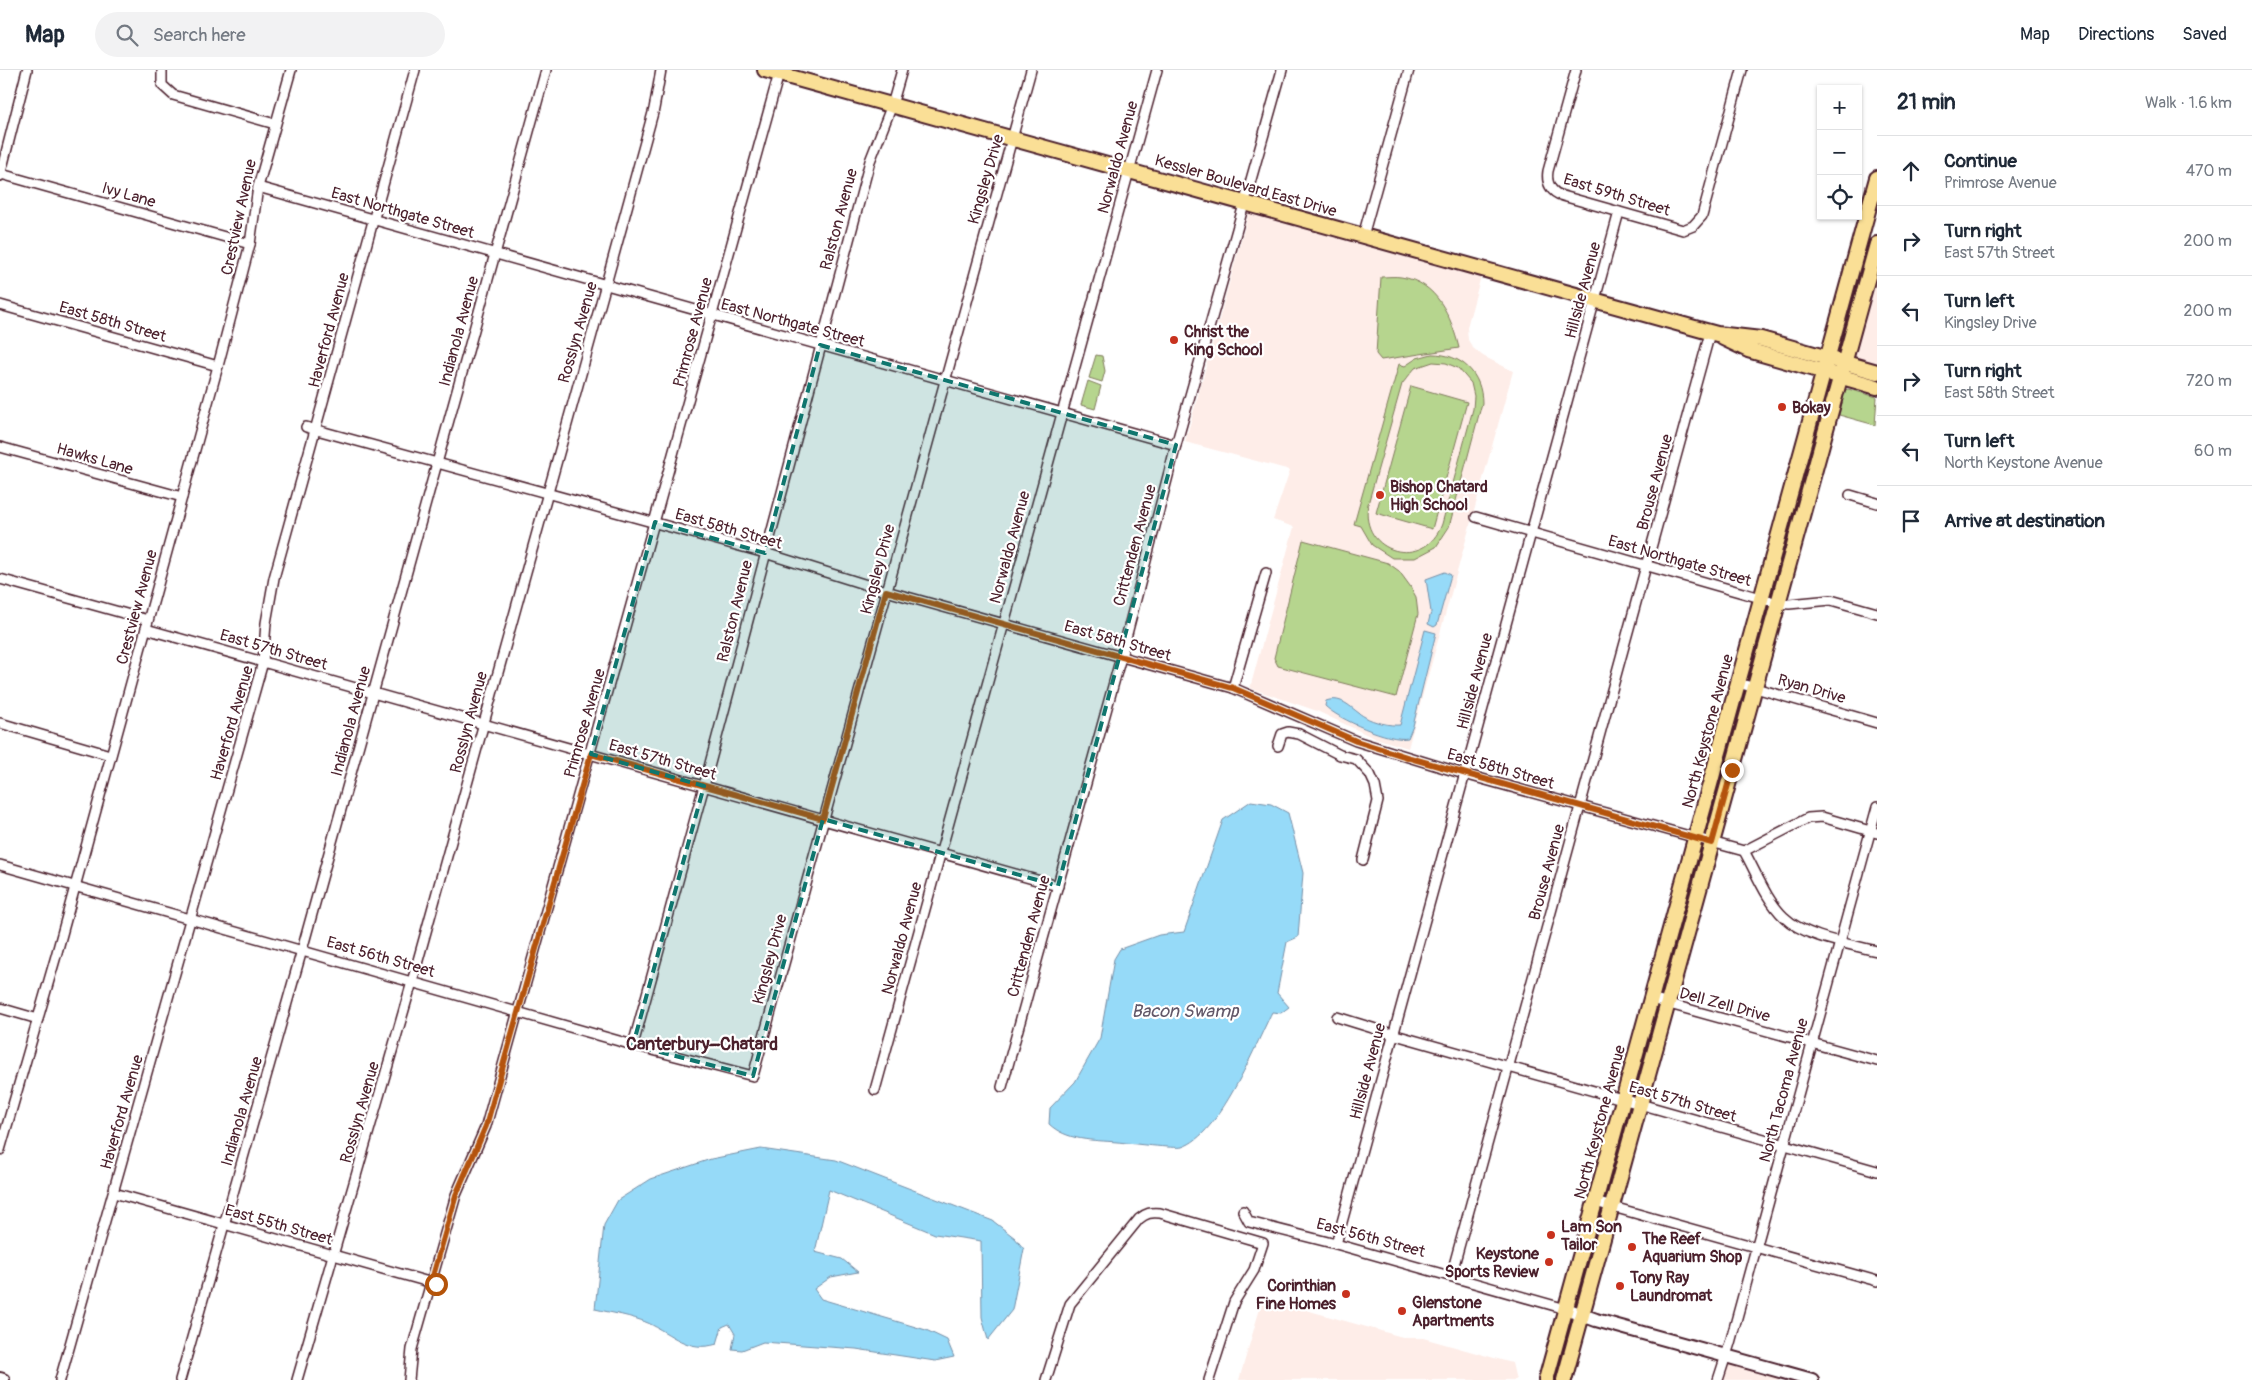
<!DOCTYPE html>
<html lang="en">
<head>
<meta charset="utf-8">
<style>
	:root { --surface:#fff; --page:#f2f2f3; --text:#1f2937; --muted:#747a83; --line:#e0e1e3 }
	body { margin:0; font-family:Pangolin,sans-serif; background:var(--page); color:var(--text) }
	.controls { position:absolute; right:15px; top:15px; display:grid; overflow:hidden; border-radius:0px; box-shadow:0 1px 4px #0004 }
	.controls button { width:45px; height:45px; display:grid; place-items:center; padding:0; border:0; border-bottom:1px solid var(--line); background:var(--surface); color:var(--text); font:25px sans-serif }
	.stop { position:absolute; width:15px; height:15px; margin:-11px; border:4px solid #b45309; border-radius:50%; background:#fff }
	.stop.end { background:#b45309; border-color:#fff; box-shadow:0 1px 5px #0008 }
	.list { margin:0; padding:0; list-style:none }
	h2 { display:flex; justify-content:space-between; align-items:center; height:65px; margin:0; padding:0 20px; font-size:21px }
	h2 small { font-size:16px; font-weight:400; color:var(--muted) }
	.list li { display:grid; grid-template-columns:32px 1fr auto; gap:15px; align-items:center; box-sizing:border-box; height:70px; padding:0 20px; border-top:1px solid var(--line) }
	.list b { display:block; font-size:19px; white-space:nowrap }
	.list p { margin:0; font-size:16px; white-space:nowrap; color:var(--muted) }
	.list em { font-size:16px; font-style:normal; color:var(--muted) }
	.icon { flex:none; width:28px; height:28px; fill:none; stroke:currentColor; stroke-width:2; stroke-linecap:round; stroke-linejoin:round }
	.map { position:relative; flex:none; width:1877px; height:1310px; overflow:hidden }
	header { display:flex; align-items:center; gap:30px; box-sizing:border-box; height:70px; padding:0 25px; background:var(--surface); border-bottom:1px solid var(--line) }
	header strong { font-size:24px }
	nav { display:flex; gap:28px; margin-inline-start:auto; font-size:18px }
	.search { width:350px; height:45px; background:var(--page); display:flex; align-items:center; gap:12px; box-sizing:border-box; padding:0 18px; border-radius:28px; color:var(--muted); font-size:19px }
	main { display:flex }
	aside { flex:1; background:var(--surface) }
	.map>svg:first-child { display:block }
</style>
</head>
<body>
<header>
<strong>Map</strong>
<div class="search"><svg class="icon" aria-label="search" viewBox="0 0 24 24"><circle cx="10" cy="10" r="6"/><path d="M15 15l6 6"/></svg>Search here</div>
<nav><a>Map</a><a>Directions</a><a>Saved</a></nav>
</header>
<main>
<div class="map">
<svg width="1877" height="1310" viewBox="0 0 1877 1310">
	<rect width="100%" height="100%" fill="#fff"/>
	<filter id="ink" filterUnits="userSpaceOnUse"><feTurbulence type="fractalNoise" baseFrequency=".02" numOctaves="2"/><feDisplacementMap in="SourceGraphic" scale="10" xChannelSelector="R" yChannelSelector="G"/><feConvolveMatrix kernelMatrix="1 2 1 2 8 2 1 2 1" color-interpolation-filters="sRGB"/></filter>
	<g filter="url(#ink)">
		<!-- built -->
		<g fill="#feede8">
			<path d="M1249,142L1481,206L1467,257L1468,270L1473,278L1483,286L1513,301L1408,678L1372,667L1317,641L1250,618L1294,457L1273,450L1290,400L1185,372Z"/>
			<path d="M1877,209V299L1853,292Z"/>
			<path d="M1263,1228L1406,1268H1423L1512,1293L1516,1310H1239Z"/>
			<path d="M1728,1290L1797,1310H1722Z"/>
		</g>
		<!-- green -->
		<g fill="#b6d58e" stroke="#807a5c" fill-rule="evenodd">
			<path d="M1381,207C1387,207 1395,206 1401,207C1437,212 1451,246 1459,278L1381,290L1376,284Z"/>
			<path d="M1432,284C1462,284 1482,304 1482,333L1449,457L1436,477L1415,488H1392L1372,475L1361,456L1354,454L1399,294L1405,296L1417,288ZM1433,292L1446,293L1458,298L1471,313L1474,326L1473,339L1442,454C1425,501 1359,484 1368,434L1402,314L1415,298Z"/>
			<path d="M1096,285L1102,286L1105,301L1102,312L1089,308Z"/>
			<path d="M1088,311L1101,316L1095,339L1081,335Z"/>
			<path d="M1411,316L1467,332L1432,459L1376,443Z"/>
			<path d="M1848,319L1877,327L1875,355L1839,345L1845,320Z"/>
			<path d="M1303,470L1388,493L1399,501L1410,516L1416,527L1418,544L1396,627L1278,596L1274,588Z"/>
		</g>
		<!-- water -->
		<g fill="#96daf8" stroke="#788fa6">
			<path d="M1445,502L1451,505L1437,555L1434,557L1428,554L1431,542L1426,509Z"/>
			<path d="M1425,560L1436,563L1413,656L1408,668C1390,672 1338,649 1325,636L1326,631C1343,625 1352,640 1365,647C1373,652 1390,656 1400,655Z"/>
			<path d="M1251,731L1271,734L1288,743L1303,803L1298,867L1287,872L1277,923L1289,937L1281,943L1272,942C1255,976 1220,1065 1182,1077C1175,1079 1129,1073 1117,1072C1093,1070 1067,1071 1049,1054L1050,1038L1075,1012L1100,968L1114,889L1120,879L1159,865L1184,862L1223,750Z"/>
			<path d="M761,1079L836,1090L993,1151L1015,1168L1024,1179L1012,1240L988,1270L982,1247L981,1171L935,1164L829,1120L815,1182L842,1189L858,1202L831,1207L814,1219L821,1229L926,1260L947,1270L954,1287L935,1291L856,1279L763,1272L742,1280L732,1279L735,1264L729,1254L722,1257L717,1274C688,1283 672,1264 648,1253C632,1246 612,1243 595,1239L604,1155L618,1130L651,1109L711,1089Z"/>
		</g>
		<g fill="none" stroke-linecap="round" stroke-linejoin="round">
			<!-- street casing -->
			<g stroke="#4a1f2b" stroke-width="12">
				<g id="street">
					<path d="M162,0V15L173,25L275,54"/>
					<path d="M1576,0L1548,101C1546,113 1551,123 1563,126L1683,160L1693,156L1702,146L1742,0"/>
					<path d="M1,104L250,174"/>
					<path d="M0,106L27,0"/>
					<path d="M258,117L1176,375"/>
					<path d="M1363,166L1409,0"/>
					<path d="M0,235L218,296"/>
					<path d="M306,357L765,483L886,521L1233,618L1356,671L1464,704L1744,781C1756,802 1766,830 1784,847C1804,867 1849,874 1877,881"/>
					<path d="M0,377L182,427"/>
					<path d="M1850,425L1877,433"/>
					<path d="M1476,447L1778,533L1789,534L1831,530L1877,543"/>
					<path d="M0,509L148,550"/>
					<path d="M146,559L1058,816"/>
					<path d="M1738,613L1877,653"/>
					<path d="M1233,618L1266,503"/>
					<path d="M0,653L110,685"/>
					<path d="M1278,676L1282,664L1288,662L1299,664L1340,685L1356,689L1370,704L1375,715L1378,731L1363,790"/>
					<path d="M1744,781L1808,748L1822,747L1877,763"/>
					<path d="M0,795L633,975L753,1006L1031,0"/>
					<path d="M1651,929L1877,991"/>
					<path d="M0,938L38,949"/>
					<path d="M1337,947L1392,964L1877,1101"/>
					<path d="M633,975L704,716L870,91L892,35L902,0"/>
					<path d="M1002,1017L1121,587L1176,375L1282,0"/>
					<path d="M875,1020L1157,0"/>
					<path d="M0,1080L56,886L218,296L250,174L258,117L291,0"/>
					<path d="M114,1123L436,1214"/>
					<path d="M1595,1132L1877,1211"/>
					<path d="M1243,1141L1249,1152L1336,1174L1566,1239"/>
					<path d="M1336,1174L1619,142"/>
					<path d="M1451,1206L1710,263"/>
					<path d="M60,1310L263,592L266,553L274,508L415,0"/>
					<path d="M180,1310L302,880L546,0"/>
					<path d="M297,1310L412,912L606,214L654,39L661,0"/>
					<path d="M409,1310L412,1279L456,1125L486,1056L780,0"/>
					<path d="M1046,1310L1070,1234L1139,1149C1146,1143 1151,1142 1160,1143L1263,1173L1254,1200L1234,1232L1209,1310"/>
					<path d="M1718,1310L1730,1273L1877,737"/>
				</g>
			</g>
			<!-- secondary casing -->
			<g stroke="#4a1f2b" stroke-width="16">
				<g id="secondary">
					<path d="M1566,1239L1596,1250L1812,1310"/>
					<path d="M0,1309L3,1310"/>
				</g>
			</g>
			<!-- primary casing -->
			<g stroke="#4a1f2b" stroke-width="18">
				<g id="primary">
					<path d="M765,0L1702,260L1717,264L1761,269L1877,302"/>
					<path d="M1723,268L1748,280L1877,317"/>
					<path d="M1546,1310L1877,108"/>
					<path d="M1564,1310L1877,174"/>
				</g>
			</g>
			<!-- street -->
			<use href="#street" stroke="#fff" stroke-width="9"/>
			<!-- secondary -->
			<use href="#secondary" stroke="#fff" stroke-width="12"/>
			<!-- primary -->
			<use href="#primary" stroke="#fadf96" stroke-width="14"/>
		</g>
	</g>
	<g fill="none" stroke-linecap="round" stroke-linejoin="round" filter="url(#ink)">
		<!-- route -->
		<path stroke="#b45309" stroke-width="6" d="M436,1214L431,1213L456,1125L486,1056L591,684L823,749L886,521L1233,618L1356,671L1410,688L1712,773L1732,700"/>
	</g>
	<!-- marked area -->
	<path fill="#0f766e" fill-opacity="0.2" stroke="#0f766e" stroke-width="4" stroke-dasharray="10 6" stroke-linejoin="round" d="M820,275L1176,375L1058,816L823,749L753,1006L633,975L704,716L591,684L655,452L765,483Z"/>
	<!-- markers -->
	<g fill="#c8321e" stroke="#fff" stroke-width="2">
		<circle cx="1174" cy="270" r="5"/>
		<circle cx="1782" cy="337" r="5"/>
		<circle cx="1380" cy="425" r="5"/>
		<circle cx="1551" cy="1165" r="5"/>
		<circle cx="1632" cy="1177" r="5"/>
		<circle cx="1549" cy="1192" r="5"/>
		<circle cx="1620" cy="1216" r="5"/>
		<circle cx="1346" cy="1224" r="5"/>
		<circle cx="1402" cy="1241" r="5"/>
	</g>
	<g text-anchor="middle" stroke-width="4.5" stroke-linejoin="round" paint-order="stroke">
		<!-- street labels -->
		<g font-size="16" fill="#4a1f2b" stroke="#fff">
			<text transform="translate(1117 87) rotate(-75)" y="6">Norwaldo Avenue</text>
			<text transform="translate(985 109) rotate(-74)" y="6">Kingsley Drive</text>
			<text transform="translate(1246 115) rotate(16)" y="6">Kessler Boulevard East Drive</text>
			<text transform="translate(129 124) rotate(16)" y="6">Ivy Lane</text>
			<text transform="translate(1617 124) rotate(17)" y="6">East 59th Street</text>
			<text transform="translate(403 142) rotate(16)" y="6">East Northgate Street</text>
			<text transform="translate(238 147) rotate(-78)" y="6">Crestview Avenue</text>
			<text transform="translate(838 149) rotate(-75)" y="6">Ralston Avenue</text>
			<text transform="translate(1582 220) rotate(-75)" y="6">Hillside Avenue</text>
			<text transform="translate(113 251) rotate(16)" y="6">East 58th Street</text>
			<text transform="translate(793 252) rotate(15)" y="6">East Northgate Street</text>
			<text transform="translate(328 260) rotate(-75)" y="6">Haverford Avenue</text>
			<text transform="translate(458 261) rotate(-75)" y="6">Indianola Avenue</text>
			<text transform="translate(577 262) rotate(-74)" y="6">Rosslyn Avenue</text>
			<text transform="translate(692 262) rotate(-75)" y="6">Primrose Avenue</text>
			<text transform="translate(95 388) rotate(16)" y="6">Hawks Lane</text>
			<text transform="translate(1654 412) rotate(-75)" y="6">Brouse Avenue</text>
			<text transform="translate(729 458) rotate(16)" y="6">East 58th Street</text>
			<text transform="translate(1134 475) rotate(-75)" y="6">Crittenden Avenue</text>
			<text transform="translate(1009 477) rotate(-75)" y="6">Norwaldo Avenue</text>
			<text transform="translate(1680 490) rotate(16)" y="6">East Northgate Street</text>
			<text transform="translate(877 499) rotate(-75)" y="6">Kingsley Drive</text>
			<text transform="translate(136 537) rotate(-75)" y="6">Crestview Avenue</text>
			<text transform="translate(734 541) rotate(-76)" y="6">Ralston Avenue</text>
			<text transform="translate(1118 570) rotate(16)" y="6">East 58th Street</text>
			<text transform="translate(274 579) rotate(16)" y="6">East 57th Street</text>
			<text transform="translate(1474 611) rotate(-75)" y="6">Hillside Avenue</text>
			<text transform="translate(1812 618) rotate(16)" y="6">Ryan Drive</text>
			<text transform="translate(350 651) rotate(-75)" y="6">Indianola Avenue</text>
			<text transform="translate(468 652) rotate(-75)" y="6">Rosslyn Avenue</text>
			<text transform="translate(231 653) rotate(-74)" y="6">Haverford Avenue</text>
			<text transform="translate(584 653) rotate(-74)" y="6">Primrose Avenue</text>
			<text transform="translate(1707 661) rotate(-75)" y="6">North Keystone Avenue</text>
			<text transform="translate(663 689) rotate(16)" y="6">East 57th Street</text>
			<text transform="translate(1501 698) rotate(16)" y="6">East 58th Street</text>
			<text transform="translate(1546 802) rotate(-75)" y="6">Brouse Avenue</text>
			<text transform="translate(1028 866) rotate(-75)" y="6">Crittenden Avenue</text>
			<text transform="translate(901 868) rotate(-75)" y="6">Norwaldo Avenue</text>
			<text transform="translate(381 886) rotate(16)" y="6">East 56th Street</text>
			<text transform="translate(769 889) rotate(-75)" y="6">Kingsley Drive</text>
			<text transform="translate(1725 934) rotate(15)" y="6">Dell Zell Drive</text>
			<text transform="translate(1367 1001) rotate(-75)" y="6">Hillside Avenue</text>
			<text transform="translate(1783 1020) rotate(-75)" y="6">North Tacoma Avenue</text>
			<text transform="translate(1683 1031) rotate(16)" y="6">East 57th Street</text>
			<text transform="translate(241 1041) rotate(-74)" y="6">Indianola Avenue</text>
			<text transform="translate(121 1042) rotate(-74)" y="6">Haverford Avenue</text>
			<text transform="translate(359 1042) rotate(-74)" y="6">Rosslyn Avenue</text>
			<text transform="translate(1599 1052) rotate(-75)" y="6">North Keystone Avenue</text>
			<text transform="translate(279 1154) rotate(16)" y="6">East 55th Street</text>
			<text transform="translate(1371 1167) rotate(15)" y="6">East 56th Street</text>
		</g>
		<!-- poi labels -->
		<g font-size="16" font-weight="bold" fill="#4a1f2b" stroke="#fff" text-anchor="start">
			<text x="1184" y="267">Christ the<tspan x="1184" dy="18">King School</tspan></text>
			<text x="1792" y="343">Bokay</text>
			<text x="1390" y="422">Bishop Chatard<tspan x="1390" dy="18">High School</tspan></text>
			<text x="1561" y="1162">Lam Son<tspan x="1561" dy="18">Tailor</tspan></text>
			<text x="1642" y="1174">The Reef<tspan x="1642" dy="18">Aquarium Shop</tspan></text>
			<text x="1539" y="1189" text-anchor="end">Keystone<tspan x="1539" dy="18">Sports Review</tspan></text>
			<text x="1630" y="1213">Tony Ray<tspan x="1630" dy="18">Laundromat</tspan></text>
			<text x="1336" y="1221" text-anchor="end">Corinthian<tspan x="1336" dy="18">Fine Homes</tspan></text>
			<text x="1412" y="1238">Glenstone<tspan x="1412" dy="18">Apartments</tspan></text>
		</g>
		<!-- water labels -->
		<g font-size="18" font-style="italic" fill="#615768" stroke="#fff">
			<text x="1185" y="947">Bacon Swamp</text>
		</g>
		<!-- neighbourhood labels -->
		<g font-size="18" font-weight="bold" fill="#4a1f2b" stroke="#fff">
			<text x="702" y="980">Canterbury–Chatard</text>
		</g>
	</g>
</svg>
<div class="controls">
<button>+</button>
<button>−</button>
<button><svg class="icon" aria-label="locate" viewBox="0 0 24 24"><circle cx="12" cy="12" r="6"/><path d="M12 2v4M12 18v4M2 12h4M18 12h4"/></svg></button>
</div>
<div class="stop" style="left:436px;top:1214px"></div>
<div class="stop end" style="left:1732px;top:700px"></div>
</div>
<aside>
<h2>21 min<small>Walk · 1.6 km</small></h2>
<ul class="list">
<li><svg class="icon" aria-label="ahead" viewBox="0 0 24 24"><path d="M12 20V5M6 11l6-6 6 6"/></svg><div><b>Continue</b><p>Primrose Avenue</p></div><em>470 m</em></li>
<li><svg class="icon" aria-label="right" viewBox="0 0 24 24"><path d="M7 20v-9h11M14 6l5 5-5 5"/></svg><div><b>Turn right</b><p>East 57th Street</p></div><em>200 m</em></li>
<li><svg class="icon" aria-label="left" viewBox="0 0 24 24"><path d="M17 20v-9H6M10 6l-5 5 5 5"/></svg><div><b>Turn left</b><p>Kingsley Drive</p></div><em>200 m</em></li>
<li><svg class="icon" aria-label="right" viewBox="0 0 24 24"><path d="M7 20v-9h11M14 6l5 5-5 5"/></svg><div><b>Turn right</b><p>East 58th Street</p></div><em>720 m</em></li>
<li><svg class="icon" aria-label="left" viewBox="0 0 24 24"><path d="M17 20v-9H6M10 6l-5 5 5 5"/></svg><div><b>Turn left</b><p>North Keystone Avenue</p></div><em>60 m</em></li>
<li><svg class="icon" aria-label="arrive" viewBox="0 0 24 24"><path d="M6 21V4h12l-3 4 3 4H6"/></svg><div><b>Arrive at destination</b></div></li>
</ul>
</aside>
</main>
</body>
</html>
